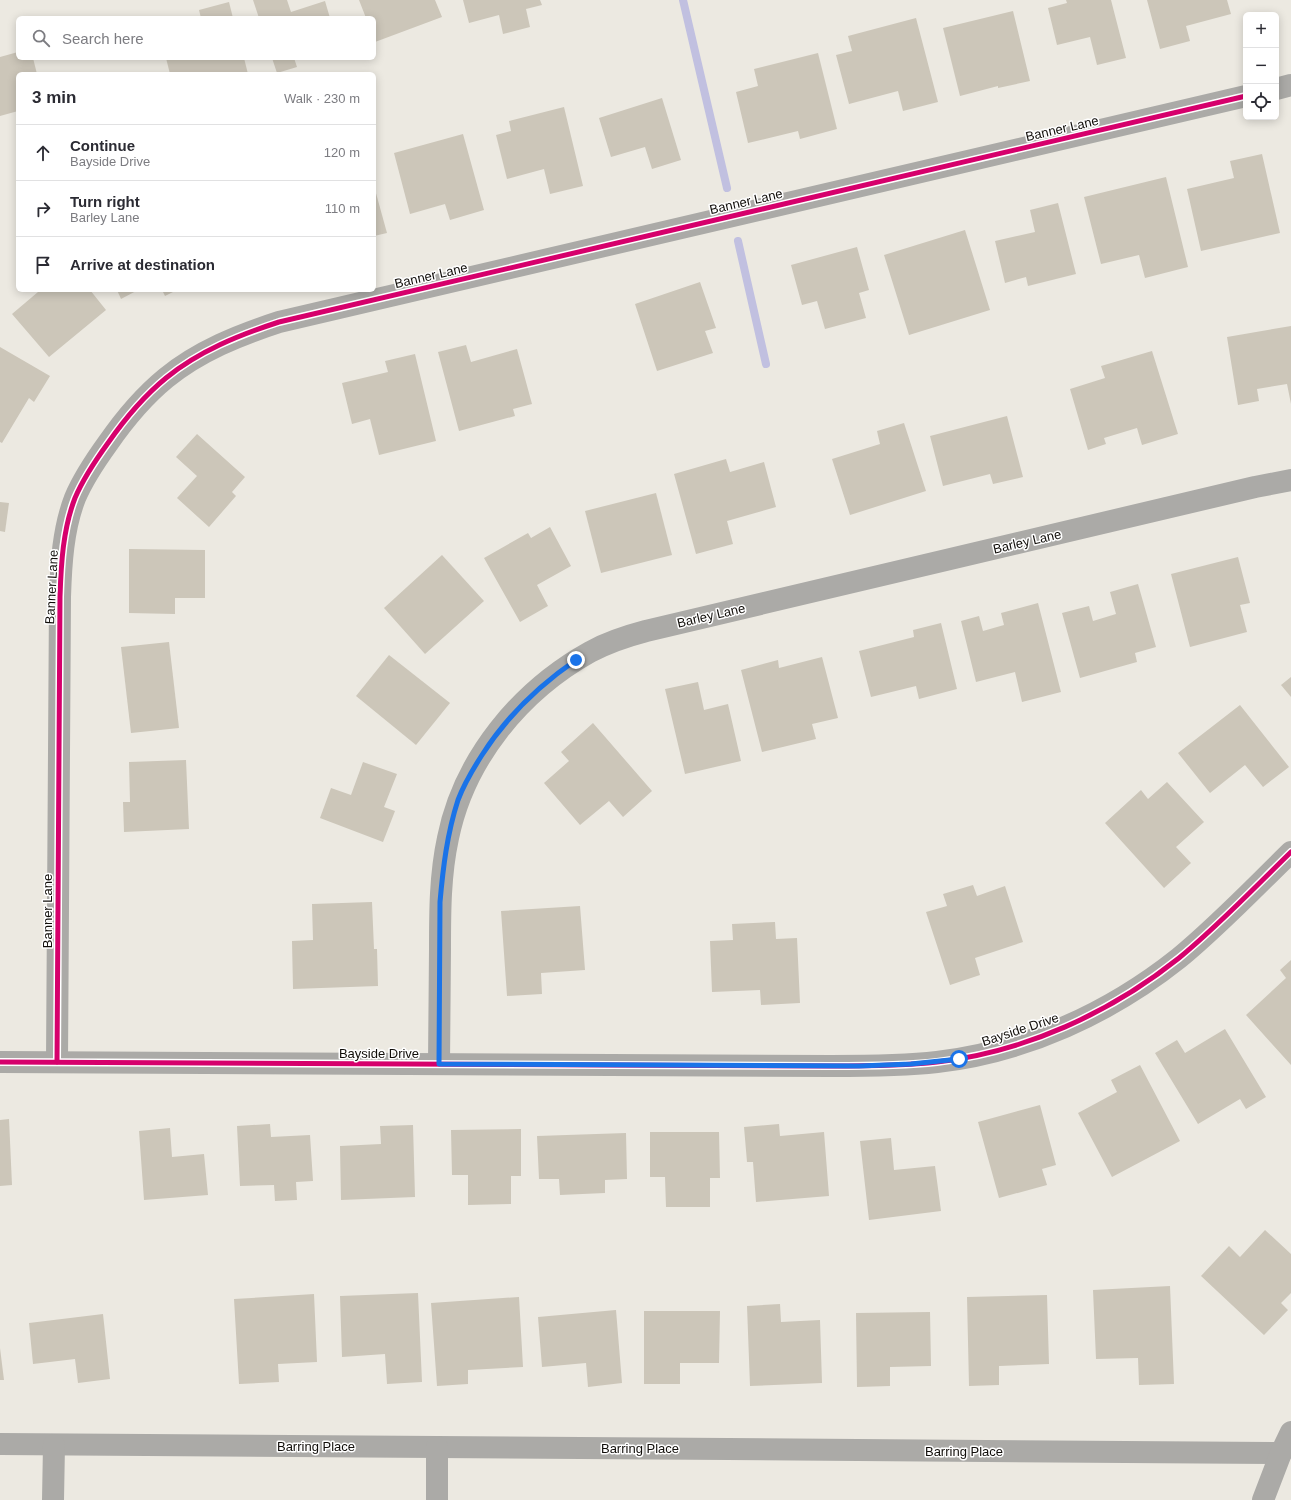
<!DOCTYPE html>
<html lang="en">
<head>
<meta charset="utf-8">
<style>
	:root { --surface:#fff; --page:#f7f7f7; --text:#2b2b33; --muted:#7c7c81; --line:#e1e1e2 }
	body { margin:0; font-family:Helvetica,sans-serif; background:var(--page); color:var(--text) }
	.controls { position:absolute; right:12px; top:12px; display:grid; overflow:hidden; border-radius:6px; box-shadow:0 2px 10px #0003 }
	.controls button { width:36px; height:36px; display:grid; place-items:center; padding:0; border:0; border-bottom:1px solid var(--line); background:var(--surface); color:var(--text); font:20px sans-serif }
	.stop { position:absolute; width:12px; height:12px; margin:-9px; border:3px solid #1a73e8; border-radius:50%; background:#fff }
	.stop.end { background:#1a73e8; border-color:#fff; box-shadow:0 1px 4px #0008 }
	.list { margin:0; padding:0; list-style:none }
	h2 { display:flex; justify-content:space-between; align-items:center; height:52px; margin:0; padding:0 16px; font-size:17px }
	h2 small { font-size:13px; font-weight:400; color:var(--muted) }
	.list li { display:grid; grid-template-columns:26px 1fr auto; gap:12px; align-items:center; box-sizing:border-box; height:56px; padding:0 16px; border-top:1px solid var(--line) }
	.list b { display:block; font-size:15px; white-space:nowrap }
	.list p { margin:0; font-size:13px; white-space:nowrap; color:var(--muted) }
	.list em { font-size:13px; font-style:normal; color:var(--muted) }
	.icon { flex:none; width:22px; height:22px; fill:none; stroke:currentColor; stroke-width:2; stroke-linecap:round; stroke-linejoin:round }
	.map { position:relative; flex:none; width:1291px; height:1500px; overflow:hidden }
	.search { position:absolute; background:var(--surface); box-shadow:0 2px 10px #0003; left:16px; top:16px; width:360px; height:44px; display:flex; align-items:center; gap:10px; box-sizing:border-box; padding:0 14px; border-radius:6px; color:var(--muted); font-size:15px }
	.panel { position:absolute; background:var(--surface); box-shadow:0 2px 10px #0003; left:16px; top:72px; width:360px; height:220px; border-radius:6px }
	.map>svg:first-child { display:block }
</style>
</head>
<body>
<div class="map">
<svg width="1291" height="1500" viewBox="0 0 1291 1500">
	<rect width="100%" height="100%" fill="#ece9e1"/>
	<g fill="none" stroke-linecap="round" stroke-linejoin="round">
		<!-- stream -->
		<g stroke="#c1c0e0" stroke-width="8">
			<path d="M683,0L727,188"/>
			<path d="M738,241L766,364"/>
		</g>
	</g>
	<!-- building -->
	<g fill="#ccc6b9">
		<path d="M253,0H287L291,12L325,1L330,18H259Z"/>
		<path d="M359,0H435L442,17L375,42L374,18H366Z"/>
		<path d="M463,0H540L542,5L526,9L530,27L503,34L499,15L469,23Z"/>
		<path d="M1066,0H1111L1126,58L1097,65L1090,37L1057,45L1048,8L1067,3Z"/>
		<path d="M1147,0H1227L1231,14L1186,26L1190,41L1160,49Z"/>
		<path d="M229,2L233,18H201L199,10Z"/>
		<path d="M1013,11L1030,81L998,88V86L960,96L943,28Z"/>
		<path d="M916,18L938,102L903,111L898,91L849,104L836,55L852,51L848,36Z"/>
		<path d="M18,52V58H33L37,74H18V111L0,116V57Z"/>
		<path d="M818,53L837,129L800,139L798,131L748,143L736,92L758,86L754,69Z"/>
		<path d="M166,58H244L248,74H170Z"/>
		<path d="M272,58H294L297,67L277,73Z"/>
		<path d="M662,98L681,160L652,169L645,147L611,157L599,118Z"/>
		<path d="M564,107L583,186L550,194L544,169L507,179L496,135L511,131L509,121Z"/>
		<path d="M463,134L484,210L450,220L445,204L410,214L394,153Z"/>
		<path d="M1262,154L1280,233L1201,251L1187,189L1234,178L1230,161Z"/>
		<path d="M1166,177L1188,267L1145,278L1139,255L1101,264L1084,197Z"/>
		<path d="M374,186L387,233L374,236Z"/>
		<path d="M1058,203L1076,274L1028,286L1026,277L1005,283L995,241L1035,232L1030,210Z"/>
		<path d="M965,230L990,310L909,335L884,255Z"/>
		<path d="M857,247L869,290L859,293L866,318L825,329L817,301L802,305L791,265Z"/>
		<path d="M700,282L716,328L705,331L713,353L657,371L635,304Z"/>
		<path d="M37,290H90L106,310L49,357L12,314L38,292Z"/>
		<path d="M117,290H138L121,299Z"/>
		<path d="M162,290H177L165,296Z"/>
		<path d="M1291,326V404L1287,384L1257,389L1259,401L1238,405L1227,337Z"/>
		<path d="M466,345L471,362L517,349L532,404L513,409L515,416L459,431L438,352Z"/>
		<path d="M0,347L50,376L34,402L29,398L2,443L0,442Z"/>
		<path d="M1152,351L1178,434L1142,445L1137,428L1104,438L1106,444L1088,450L1070,389L1105,378L1101,366Z"/>
		<path d="M415,354L436,441L379,455L370,419L352,424L342,383L388,372L385,361Z"/>
		<path d="M1007,416L1023,477L993,484L990,474L943,486L930,436Z"/>
		<path d="M904,423L926,491L850,515L832,459L880,444L877,431Z"/>
		<path d="M197,434L245,477L232,492L236,496L209,527L177,498L197,476L176,457Z"/>
		<path d="M726,459L730,472L764,462L776,507L727,521L733,544L696,554L674,474Z"/>
		<path d="M656,493L672,555L601,573L585,511Z"/>
		<path d="M0,502L9,503L5,532L0,531Z"/>
		<path d="M550,527L571,566L537,585L548,606L520,622L484,558L528,533L531,538Z"/>
		<path d="M129,549L205,550V598H175V614L129,613Z"/>
		<path d="M442,555L484,601L425,654L384,608Z"/>
		<path d="M1238,557L1250,603L1240,605L1247,632L1190,647L1171,574Z"/>
		<path d="M1138,584L1156,647L1135,653L1137,662L1080,678L1062,613L1089,606L1093,621L1116,614L1110,592Z"/>
		<path d="M1038,603L1061,692L1022,702L1015,672L976,682L961,621L979,616L983,631L1004,625L1001,613Z"/>
		<path d="M941,623L957,689L919,699L916,686L871,697L859,651L914,637L913,630Z"/>
		<path d="M169,642L179,728L131,733L121,647Z"/>
		<path d="M389,655L450,703L416,745L356,696Z"/>
		<path d="M822,657L838,718L812,724L816,739L762,752L741,670L778,660L779,668Z"/>
		<path d="M1291,677V697L1281,685Z"/>
		<path d="M698,682L704,710L728,704L741,761L685,774L665,689Z"/>
		<path d="M1240,705L1289,767L1263,787L1245,765L1210,793L1178,753Z"/>
		<path d="M593,723L652,791L623,817L609,801L580,825L544,783L569,761L561,752Z"/>
		<path d="M186,760L189,829L124,832L123,802H130L129,762Z"/>
		<path d="M363,762L397,774L384,807L395,811L383,842L320,818L331,788L351,795Z"/>
		<path d="M1167,782L1204,822L1176,847L1191,863L1164,888L1105,823L1141,790L1148,799Z"/>
		<path d="M973,885L977,896L1005,886L1023,942L975,958L980,975L950,985L926,912L947,906L943,894Z"/>
		<path d="M372,902L374,949H377L378,986L293,989L292,941L313,940L312,904Z"/>
		<path d="M580,906L585,970L541,973L542,994L507,996L501,911Z"/>
		<path d="M775,922L776,939L797,938L800,1003L761,1005L760,990L712,992L710,941L733,940L732,924Z"/>
		<path d="M1291,960V1065L1246,1015L1286,978L1280,970Z"/>
		<path d="M1225,1029L1266,1097L1246,1109L1240,1099L1198,1124L1155,1053L1177,1040L1185,1053Z"/>
		<path d="M1140,1065L1180,1141L1112,1177L1078,1113L1117,1092L1111,1080Z"/>
		<path d="M1040,1105L1056,1165L1042,1169L1047,1185L999,1198L978,1122Z"/>
		<path d="M9,1119L12,1185L0,1186V1120Z"/>
		<path d="M270,1124L271,1137L310,1135L313,1181L296,1182L297,1200L275,1201L274,1185L240,1186L237,1126Z"/>
		<path d="M779,1124L780,1136L824,1132L829,1196L756,1202L753,1162H747L744,1127Z"/>
		<path d="M413,1125L415,1197L341,1200L340,1146L381,1144L380,1126Z"/>
		<path d="M170,1128L172,1157L204,1154L208,1195L144,1200L139,1131Z"/>
		<path d="M521,1129V1176H511V1204L468,1205V1175H452L451,1130Z"/>
		<path d="M650,1132H719L720,1178H710V1207H666L665,1177H650Z"/>
		<path d="M626,1133L627,1179L605,1180V1193L560,1195L559,1179H539L537,1136Z"/>
		<path d="M891,1138L894,1170L935,1166L941,1211L869,1220L860,1141Z"/>
		<path d="M1265,1230L1291,1254V1293L1281,1303L1288,1310L1264,1335L1201,1276L1229,1246L1240,1257Z"/>
		<path d="M1170,1286L1174,1384L1139,1385L1138,1358L1096,1359L1093,1290Z"/>
		<path d="M418,1293L422,1382L387,1384L385,1354L342,1357L340,1296Z"/>
		<path d="M314,1294L317,1362L278,1364L279,1382L239,1384L234,1299Z"/>
		<path d="M1047,1295L1049,1364L999,1366V1385L969,1386L967,1297Z"/>
		<path d="M519,1297L523,1367L468,1370V1384L437,1386L431,1303Z"/>
		<path d="M780,1304L781,1322L820,1320L822,1383L750,1386L747,1306Z"/>
		<path d="M616,1310L622,1383L588,1387L586,1363L542,1367L538,1317Z"/>
		<path d="M644,1311H720L719,1363H680V1384H644Z"/>
		<path d="M930,1312L931,1366L890,1367V1386L857,1387L856,1313Z"/>
		<path d="M103,1314L110,1379L78,1383L75,1359L33,1364L29,1323Z"/>
		<path d="M0,1348L4,1380H0Z"/>
	</g>
	<g fill="none" stroke-linecap="round" stroke-linejoin="round">
		<!-- minor -->
		<g stroke="#abaaa7" stroke-width="22">
			<path d="M1276,89L1291,85"/>
			<path d="M0,1062L831,1066C866,1066 902,1066 937,1062C1025,1052 1110,1013 1179,958C1218,926 1254,888 1291,852"/>
			<path d="M57,1062L60,597C61,564 63,529 75,498C83,479 95,461 108,443C124,420 144,396 166,378C199,351 239,335 279,322L1246,96"/>
			<path d="M439,1064C439,1026 440,987 440,949C440,912 440,875 448,838C464,759 520,691 590,652C608,642 627,636 646,631L1255,487L1291,480"/>
			<path d="M0,1444L1281,1453"/>
			<path d="M53,1500L54,1445"/>
			<path d="M437,1500V1447"/>
			<path d="M1263,1500L1281,1453L1291,1432"/>
		</g>
		<!-- cycleway casing -->
		<g stroke="#fff" stroke-width="8">
			<g id="cycleway">
				<path d="M0,1062L831,1066C866,1066 902,1066 937,1062C1025,1052 1110,1013 1179,958C1218,926 1254,888 1291,852"/>
				<path d="M57,1062L60,597C61,564 63,529 75,498C83,479 95,461 108,443C124,420 144,396 166,378C199,351 239,335 279,322L1246,96"/>
			</g>
		</g>
		<!-- cycleway -->
		<use href="#cycleway" stroke="#d6006c" stroke-width="5"/>
	</g>
	<g fill="none" stroke-linecap="round" stroke-linejoin="round">
		<!-- route -->
		<path stroke="#1a73e8" stroke-width="5" d="M576,660C538,686 507,716 482,755C473,769 464,784 458,800C447,834 443,868 440,902L439,1064L859,1066L911,1064L959,1059"/>
	</g>
	<g text-anchor="middle" stroke-width="3" stroke-linejoin="round" paint-order="stroke">
		<!-- street labels -->
		<g font-size="13" fill="#100d09" stroke="#fff">
			<text transform="translate(1062 128) rotate(-13)" y="5">Banner Lane</text>
			<text transform="translate(746 201) rotate(-13)" y="5">Banner Lane</text>
			<text transform="translate(431 275) rotate(-13)" y="5">Banner Lane</text>
			<text transform="translate(1027 541) rotate(-13)" y="5">Barley Lane</text>
			<text transform="translate(51 587) rotate(-87)" y="5">Banner Lane</text>
			<text transform="translate(711 615) rotate(-13)" y="5">Barley Lane</text>
			<text transform="translate(47 911) rotate(-90)" y="5">Banner Lane</text>
			<text transform="translate(1020 1029) rotate(-18)" y="5">Bayside Drive</text>
			<text x="379" y="1058">Bayside Drive</text>
			<text x="316" y="1451">Barring Place</text>
			<text x="640" y="1453">Barring Place</text>
			<text x="964" y="1456">Barring Place</text>
		</g>
	</g>
</svg>
<div class="controls">
<button>+</button>
<button>−</button>
<button><svg class="icon" aria-label="locate" viewBox="0 0 24 24"><circle cx="12" cy="12" r="6"/><path d="M12 2v4M12 18v4M2 12h4M18 12h4"/></svg></button>
</div>
<div class="stop" style="left:959px;top:1059px"></div>
<div class="stop end" style="left:576px;top:660px"></div>
<div class="search"><svg class="icon" aria-label="search" viewBox="0 0 24 24"><circle cx="10" cy="10" r="6"/><path d="M15 15l6 6"/></svg>Search here</div>
<section class="panel">
<h2>3 min<small>Walk · 230 m</small></h2>
<ul class="list">
<li><svg class="icon" aria-label="ahead" viewBox="0 0 24 24"><path d="M12 20V5M6 11l6-6 6 6"/></svg><div><b>Continue</b><p>Bayside Drive</p></div><em>120 m</em></li>
<li><svg class="icon" aria-label="right" viewBox="0 0 24 24"><path d="M7 20v-9h11M14 6l5 5-5 5"/></svg><div><b>Turn right</b><p>Barley Lane</p></div><em>110 m</em></li>
<li><svg class="icon" aria-label="arrive" viewBox="0 0 24 24"><path d="M6 21V4h12l-3 4 3 4H6"/></svg><div><b>Arrive at destination</b></div></li>
</ul>
</section>
</div>
</body>
</html>
